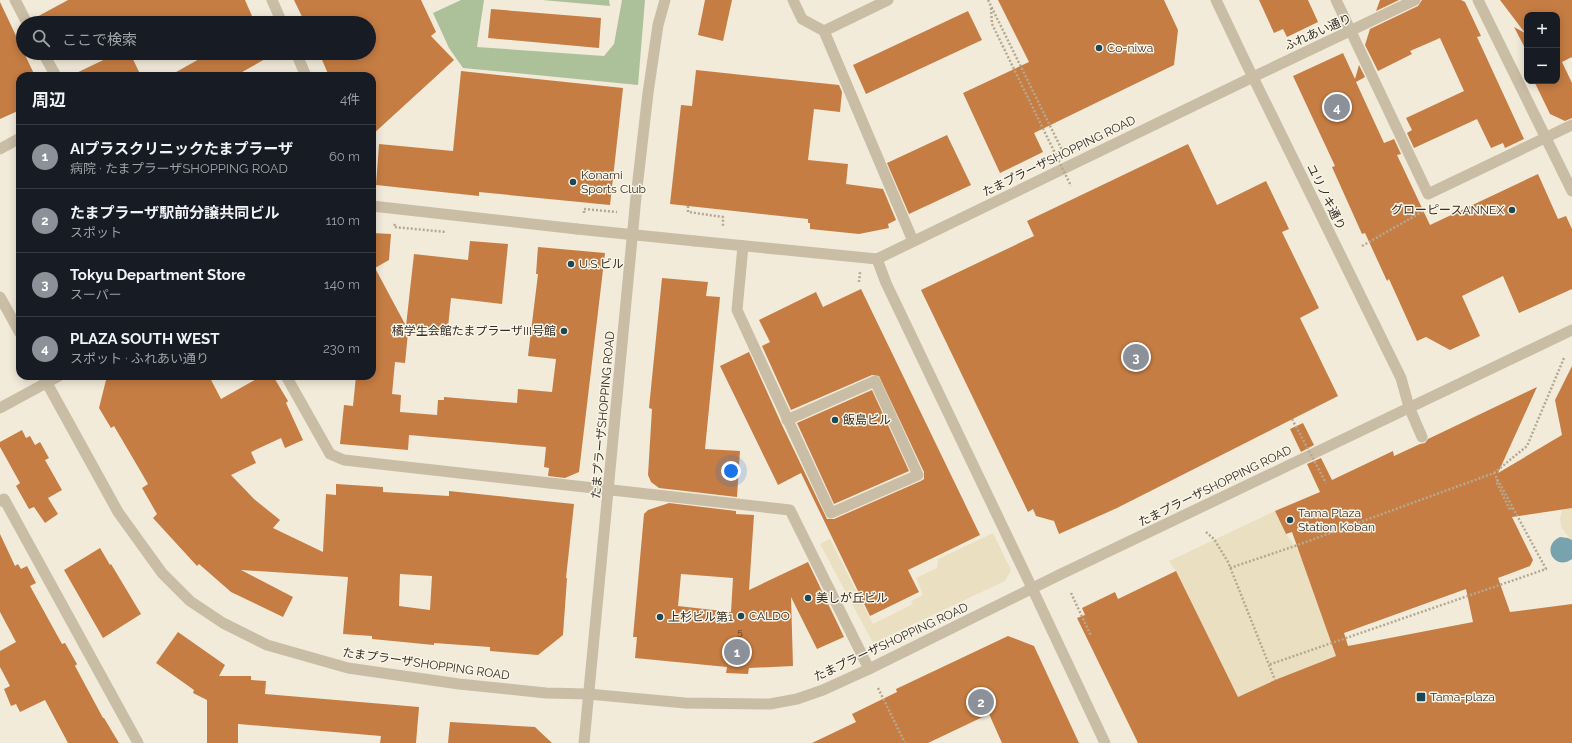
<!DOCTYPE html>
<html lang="ja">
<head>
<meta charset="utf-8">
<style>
	:root { --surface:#171b24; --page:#242831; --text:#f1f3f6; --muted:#9ea1a6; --line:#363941; --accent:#8c9099 }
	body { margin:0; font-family:Raleway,"Noto Sans JP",sans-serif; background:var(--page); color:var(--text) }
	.controls { position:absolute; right:12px; top:12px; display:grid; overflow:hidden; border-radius:8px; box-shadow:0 2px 10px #0003 }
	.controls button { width:36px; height:36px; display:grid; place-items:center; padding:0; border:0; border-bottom:1px solid var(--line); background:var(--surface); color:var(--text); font:20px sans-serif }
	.you { position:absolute; left:731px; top:471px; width:14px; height:14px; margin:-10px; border:3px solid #fff; border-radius:50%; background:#1a73e8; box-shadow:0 0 0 6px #1a73e833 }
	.badge { display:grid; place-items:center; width:26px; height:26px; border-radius:50%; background:var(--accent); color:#fff; font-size:13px; font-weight:700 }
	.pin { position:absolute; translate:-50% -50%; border:2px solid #fff; box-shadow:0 1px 4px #0006 }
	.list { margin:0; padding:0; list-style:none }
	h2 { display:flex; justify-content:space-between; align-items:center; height:52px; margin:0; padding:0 16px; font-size:17px }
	h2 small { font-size:13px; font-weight:400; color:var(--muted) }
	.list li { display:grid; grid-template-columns:26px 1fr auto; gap:12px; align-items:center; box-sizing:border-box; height:64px; padding:0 16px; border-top:1px solid var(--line) }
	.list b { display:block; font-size:15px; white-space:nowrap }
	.list p { margin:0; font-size:13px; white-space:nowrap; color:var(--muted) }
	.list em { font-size:13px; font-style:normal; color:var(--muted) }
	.icon { flex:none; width:22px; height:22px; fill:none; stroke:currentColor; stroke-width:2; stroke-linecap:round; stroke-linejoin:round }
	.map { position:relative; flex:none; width:1572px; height:743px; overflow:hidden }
	.search { position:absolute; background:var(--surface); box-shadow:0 2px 10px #0003; left:16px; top:16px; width:360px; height:44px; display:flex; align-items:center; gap:10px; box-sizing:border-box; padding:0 14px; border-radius:22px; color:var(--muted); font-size:15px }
	.panel { position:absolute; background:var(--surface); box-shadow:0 2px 10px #0003; left:16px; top:72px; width:360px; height:308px; border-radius:12px }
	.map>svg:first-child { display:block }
</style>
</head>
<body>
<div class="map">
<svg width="1572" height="743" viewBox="0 0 1572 743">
	<rect width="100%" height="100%" fill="#f2ebda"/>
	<!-- green -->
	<g fill="#acc19a">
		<path d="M461,0H484L477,47L604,56L614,44L622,0H645L638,85L463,68L449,48L433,13Z"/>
		<path d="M542,0H609L610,6Z"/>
	</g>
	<!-- plaza -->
	<g fill="#eae0c1">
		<path d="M1572,500V540L1565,533L1561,526L1560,519L1562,511L1566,505Z"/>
		<path d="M1275,511L1286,534L1299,551L1337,656L1275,680L1238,697L1176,571L1169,561Z"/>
		<path d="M993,533L1011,570L1005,581L873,643L820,544L830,539L873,624L913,604L911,601L923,595L916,578L937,568L938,559Z"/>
	</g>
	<!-- water -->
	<path fill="#79a2af" d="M1560,537L1568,538L1572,540V559C1555,572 1540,546 1560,537Z"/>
	<!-- building -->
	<g fill="#c67d43" fill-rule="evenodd">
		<path d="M68,0H245L255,23H34L33,19Z"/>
		<path d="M294,0H421L436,32L431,36L454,60L372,135V76H329L319,53H369V23H305Z"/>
		<path d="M705,0H732L723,41L698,35Z"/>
		<path d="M998,0H1164L1178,30L1174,65L1034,133L1043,152L1000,173L963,93L1029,62Z"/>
		<path d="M1259,0H1308L1318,22L1287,37L1283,29L1274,33Z"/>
		<path d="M1380,0H1399L1376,11Z"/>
		<path d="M1422,0H1461L1465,2L1481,36L1477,37L1524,139L1505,148L1503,143L1491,148L1477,119L1414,148L1407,133L1412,130L1406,118L1464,91L1440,38L1410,51L1412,54L1378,71L1365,45L1370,29L1418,6Z"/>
		<path d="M1500,0H1572V57L1562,62L1572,83V118L1565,121L1550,114L1535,83L1540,81H1557V15H1527V52L1514,27L1525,33Z"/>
		<path d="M0,2L35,76H20V110L0,119Z"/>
		<path d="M491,9L601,18L599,48L488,38Z"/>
		<path d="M968,11L982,40L866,94L853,65Z"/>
		<path d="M118,53H130L141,76H70Z"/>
		<path d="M210,53H276L235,76H169Z"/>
		<path d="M1343,53L1355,79L1359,65L1365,77L1356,82L1384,143L1394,139L1401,154L1397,155L1430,225L1538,174L1558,219L1566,216L1572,229V289L1519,313L1503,276L1462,296L1480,336L1450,350L1426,337L1417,341L1389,279L1387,281L1365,233L1362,234L1332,167L1335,166L1293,76Z"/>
		<path d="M696,70L839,85L842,92L840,112L814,109L808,160L848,164L846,184L883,189L896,220L888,224L889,228L859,234L810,229V223H808V219L670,204L681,105L692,106Z"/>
		<path d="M461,71L623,88L610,205L479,192V196L376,185L379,144L453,151Z"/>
		<path d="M947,135L971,185L909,214L887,163Z"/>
		<path d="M1188,144L1217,205L1266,181L1289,229L1282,232L1319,308L1300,318L1338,396L1117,508L1059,534L1054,521L1036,516L1033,509L1028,512L921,290L1034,236L1027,221Z"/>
		<path d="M372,233L391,234L389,260L375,268L406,326L414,254L468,260L470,241L508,244L502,304L451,298L447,337L408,333L405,363L395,362L392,394L401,395L400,412L437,415L438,400H444V397L517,403L518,389L552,392L556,359L528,356L538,274H536L538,247L605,253L579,472L565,478L548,476L549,468L544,467L546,447L409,435L408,450L340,444L344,405L353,406L356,376H372Z"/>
		<path d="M662,278L708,282L706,296L720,297L705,449L740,451L737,497L659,488L651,482L648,475L652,409L649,408Z"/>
		<path d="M861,289L980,535L908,570L919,592L870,616L801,473L778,485L720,366L749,352L781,423L827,519H834L921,481L924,479V472L879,376L872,375L791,410L762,346L770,342L759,320L816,292L823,307Z"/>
		<path d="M1572,366V508L1512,517L1533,560L1530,566L1498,578L1510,612L1572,604V743H1138L1077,618L1085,615L1082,608L1115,592L1118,599L1176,571L1238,697L1275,680L1336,656L1292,532L1286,534L1275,511L1320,492L1307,464L1321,458L1332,480L1393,451L1394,456L1420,444L1425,443L1428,439L1537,387L1498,473L1562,435L1555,400ZM1466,589L1473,622L1348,646L1344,633Z"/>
		<path d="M107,376H209L221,399L262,376H273L288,401L286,403L303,440L285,448L281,438L251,452L256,463L231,475L254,499L280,520L273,528L323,552L326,494L336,495V484L383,487V492L449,496V491L574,504L566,578H567L563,635L538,655L490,651V647L434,643V645L372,639V636L343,634L348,577L241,570L293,597L283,617L231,592L199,564L197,566L153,518L157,514L142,488L148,484L114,426L111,428L99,408ZM400,574L432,576L430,610L399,606Z"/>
		<path d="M872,390L909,471L834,504L797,423Z"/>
		<path d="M1303,423L1314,445L1301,452L1290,429Z"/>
		<path d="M22,430L26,438L30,436L35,445L40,442L49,458L45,460L62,490L48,498L58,514L45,523L34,507L29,509L16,486L20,483L0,447V442Z"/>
		<path d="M669,503L736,511V514L754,515L749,590L808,562L844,637L817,649L791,597L793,666L749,668L748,674L726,673L727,667L635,658L637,637H633L644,514L648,510ZM681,574L733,578L731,612L678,606Z"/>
		<path d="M0,534L15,566L18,564L21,569L27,566L36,583L30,586L62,644L65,643L77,664L75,666L103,718H104L119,743H68L45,700L20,712L16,704L11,706L4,689L10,686L0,667V651L16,642L0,612Z"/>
		<path d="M100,548L110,565L111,564L141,614L103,638L64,570Z"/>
		<path d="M178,632L225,665L219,676H251V680L266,681L265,694L419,707L416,743H380L381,736L238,724V743H207V700L193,693L194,690L156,663Z"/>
		<path d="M1008,636L1034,646L1079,743H1002L989,714L928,743H812L856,722L852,714L897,692L896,689Z"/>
		<path d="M450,722L535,727L552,743H448Z"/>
	</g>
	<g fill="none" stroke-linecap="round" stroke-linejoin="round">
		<!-- path -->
		<g stroke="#b5a890" stroke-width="2.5" stroke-dasharray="2 2" stroke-linecap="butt">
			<path d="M988,0L1062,150"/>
			<path d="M991,8L992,24"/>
			<path d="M688,206V212L723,217V227"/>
			<path d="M584,213V209L617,212"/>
			<path d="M395,224L394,227L446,232"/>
			<path d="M1362,246L1427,209"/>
			<path d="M859,282L860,272"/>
			<path d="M1494,473L1527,446L1564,358"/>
			<path d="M1498,480L1496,481L1510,510L1513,508"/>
			<path d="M1206,532L1214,539L1228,562L1275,680"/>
			<path d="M1230,568L1295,546L1494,473L1546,569L1268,665"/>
			<path d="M1071,593L1091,636"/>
			<path d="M878,688L905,743"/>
		</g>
		<!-- service -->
		<g stroke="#cabda6" stroke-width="11">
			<path d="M793,0L802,19L824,31L913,241"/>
			<path d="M824,31L888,0"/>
			<path d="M743,246L737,310L831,513L918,475L875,381L787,420"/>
			<path d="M1409,407L1422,437"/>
		</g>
		<!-- minor -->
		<g stroke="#cabda6" stroke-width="11">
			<path d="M15,0L27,23"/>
			<path d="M272,0L282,23"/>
			<path d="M1336,0L1428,194L1572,125"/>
			<path d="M1478,0L1572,191"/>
			<path d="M43,53L56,76"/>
			<path d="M296,53L306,76"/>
			<path d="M1253,77L1415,0"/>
			<path d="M0,149L20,138"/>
			<path d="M286,376L330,454L344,460L790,510L869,669"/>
			<path d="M0,501L4,499L138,743"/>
			<path d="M1032,588L1105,743"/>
		</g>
		<!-- tertiary -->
		<g stroke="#cabda6" stroke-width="11">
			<path d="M1216,0L1244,59L1401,378L1409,407"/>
			<path d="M372,206L577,229"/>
			<path d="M695,241L877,259L1253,77"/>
			<path d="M877,259L886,283L1032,588"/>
			<path d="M0,297L20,333"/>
			<path d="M43,376L118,512L162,573L190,601L223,623L267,645L348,668L459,684L546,693L588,694L685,703L770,704L797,699L823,690L869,669L1059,575L1572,330"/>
			<path d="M0,408L59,376"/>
			<path d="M584,743L636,197L648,93L658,25L665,0"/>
		</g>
		<!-- path-bridge -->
		<g stroke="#b5a890" stroke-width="2.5" stroke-dasharray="2 2" stroke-linecap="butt">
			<path d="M992,24L1071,186"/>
			<path d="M1292,419L1326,483"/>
		</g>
		<!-- tertiary-bridge -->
		<path stroke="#cabda6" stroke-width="11" d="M577,229L695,241"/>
	</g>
	<!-- markers -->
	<g fill="#1c4757" stroke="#f9f4e6" stroke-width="1.5">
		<circle cx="1099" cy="48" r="4"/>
		<circle cx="573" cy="182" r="4"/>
		<circle cx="1512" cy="210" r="4"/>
		<circle cx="571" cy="264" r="4"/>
		<circle cx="564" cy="331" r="4"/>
		<circle cx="835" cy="420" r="4"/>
		<circle cx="1290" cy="520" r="4"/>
		<circle cx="808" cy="598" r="4"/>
		<circle cx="741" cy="616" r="4"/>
		<circle cx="660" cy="617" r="4"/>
		<rect x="1416" y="692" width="10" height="10" rx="2"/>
	</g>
	<g text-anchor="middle" stroke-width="3" stroke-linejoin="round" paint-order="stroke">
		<!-- number labels -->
		<g font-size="10" fill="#59422e">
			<text x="740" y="635">5</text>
		</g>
		<!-- street labels -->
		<g font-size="12" fill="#352e27" stroke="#f9f4e6">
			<text transform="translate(1318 32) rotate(-24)" y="4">ふれあい通り</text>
			<text transform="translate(1059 156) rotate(-26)" y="4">たまプラーザSHOPPING ROAD</text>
			<text transform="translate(1326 197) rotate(64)" y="4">ユリノキ通り</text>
			<text transform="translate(603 415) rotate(-85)" y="4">たまプラーザSHOPPING ROAD</text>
			<text transform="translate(1215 486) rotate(-26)" y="4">たまプラーザSHOPPING ROAD</text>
			<text transform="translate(891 642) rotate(-25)" y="4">たまプラーザSHOPPING ROAD</text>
			<text transform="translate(426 664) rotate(8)" y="4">たまプラーザSHOPPING ROAD</text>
		</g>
		<!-- poi labels -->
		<g font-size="12" fill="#352e27" stroke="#f9f4e6" text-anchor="start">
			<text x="1107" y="52">Co-niwa</text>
			<text x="581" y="179">Konami<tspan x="581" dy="14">Sports Club</tspan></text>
			<text x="1504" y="214" text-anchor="end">グローピースANNEX</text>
			<text x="579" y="268">U.S.ビル</text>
			<text x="556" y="335" text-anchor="end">橘学生会館たまプラーザIII号館</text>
			<text x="843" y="424">飯島ビル</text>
			<text x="1298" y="517">Tama Plaza<tspan x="1298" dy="14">Station Koban</tspan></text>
			<text x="816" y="602">美しが丘ビル</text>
			<text x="749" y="620">CALDO</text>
			<text x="668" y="621">上杉ビル第1</text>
			<text x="1430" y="701">Tama-plaza</text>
		</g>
	</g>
</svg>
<div class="controls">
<button>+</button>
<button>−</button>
</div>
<div class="you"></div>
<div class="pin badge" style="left:737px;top:652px">1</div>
<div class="pin badge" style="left:981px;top:702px">2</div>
<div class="pin badge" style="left:1136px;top:357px">3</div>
<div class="pin badge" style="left:1337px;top:107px">4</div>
<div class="search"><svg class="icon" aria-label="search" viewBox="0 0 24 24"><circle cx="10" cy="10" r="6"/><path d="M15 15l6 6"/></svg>ここで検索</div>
<section class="panel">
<h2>周辺<small>4件</small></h2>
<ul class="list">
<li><span class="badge">1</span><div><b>AIプラスクリニックたまプラーザ</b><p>病院 · たまプラーザSHOPPING ROAD</p></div><em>60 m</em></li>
<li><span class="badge">2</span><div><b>たまプラーザ駅前分譲共同ビル</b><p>スポット</p></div><em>110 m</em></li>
<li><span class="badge">3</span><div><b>Tokyu Department Store</b><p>スーパー</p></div><em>140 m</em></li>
<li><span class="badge">4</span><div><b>PLAZA SOUTH WEST</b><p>スポット · ふれあい通り</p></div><em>230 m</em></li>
</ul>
</section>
</div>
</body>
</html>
